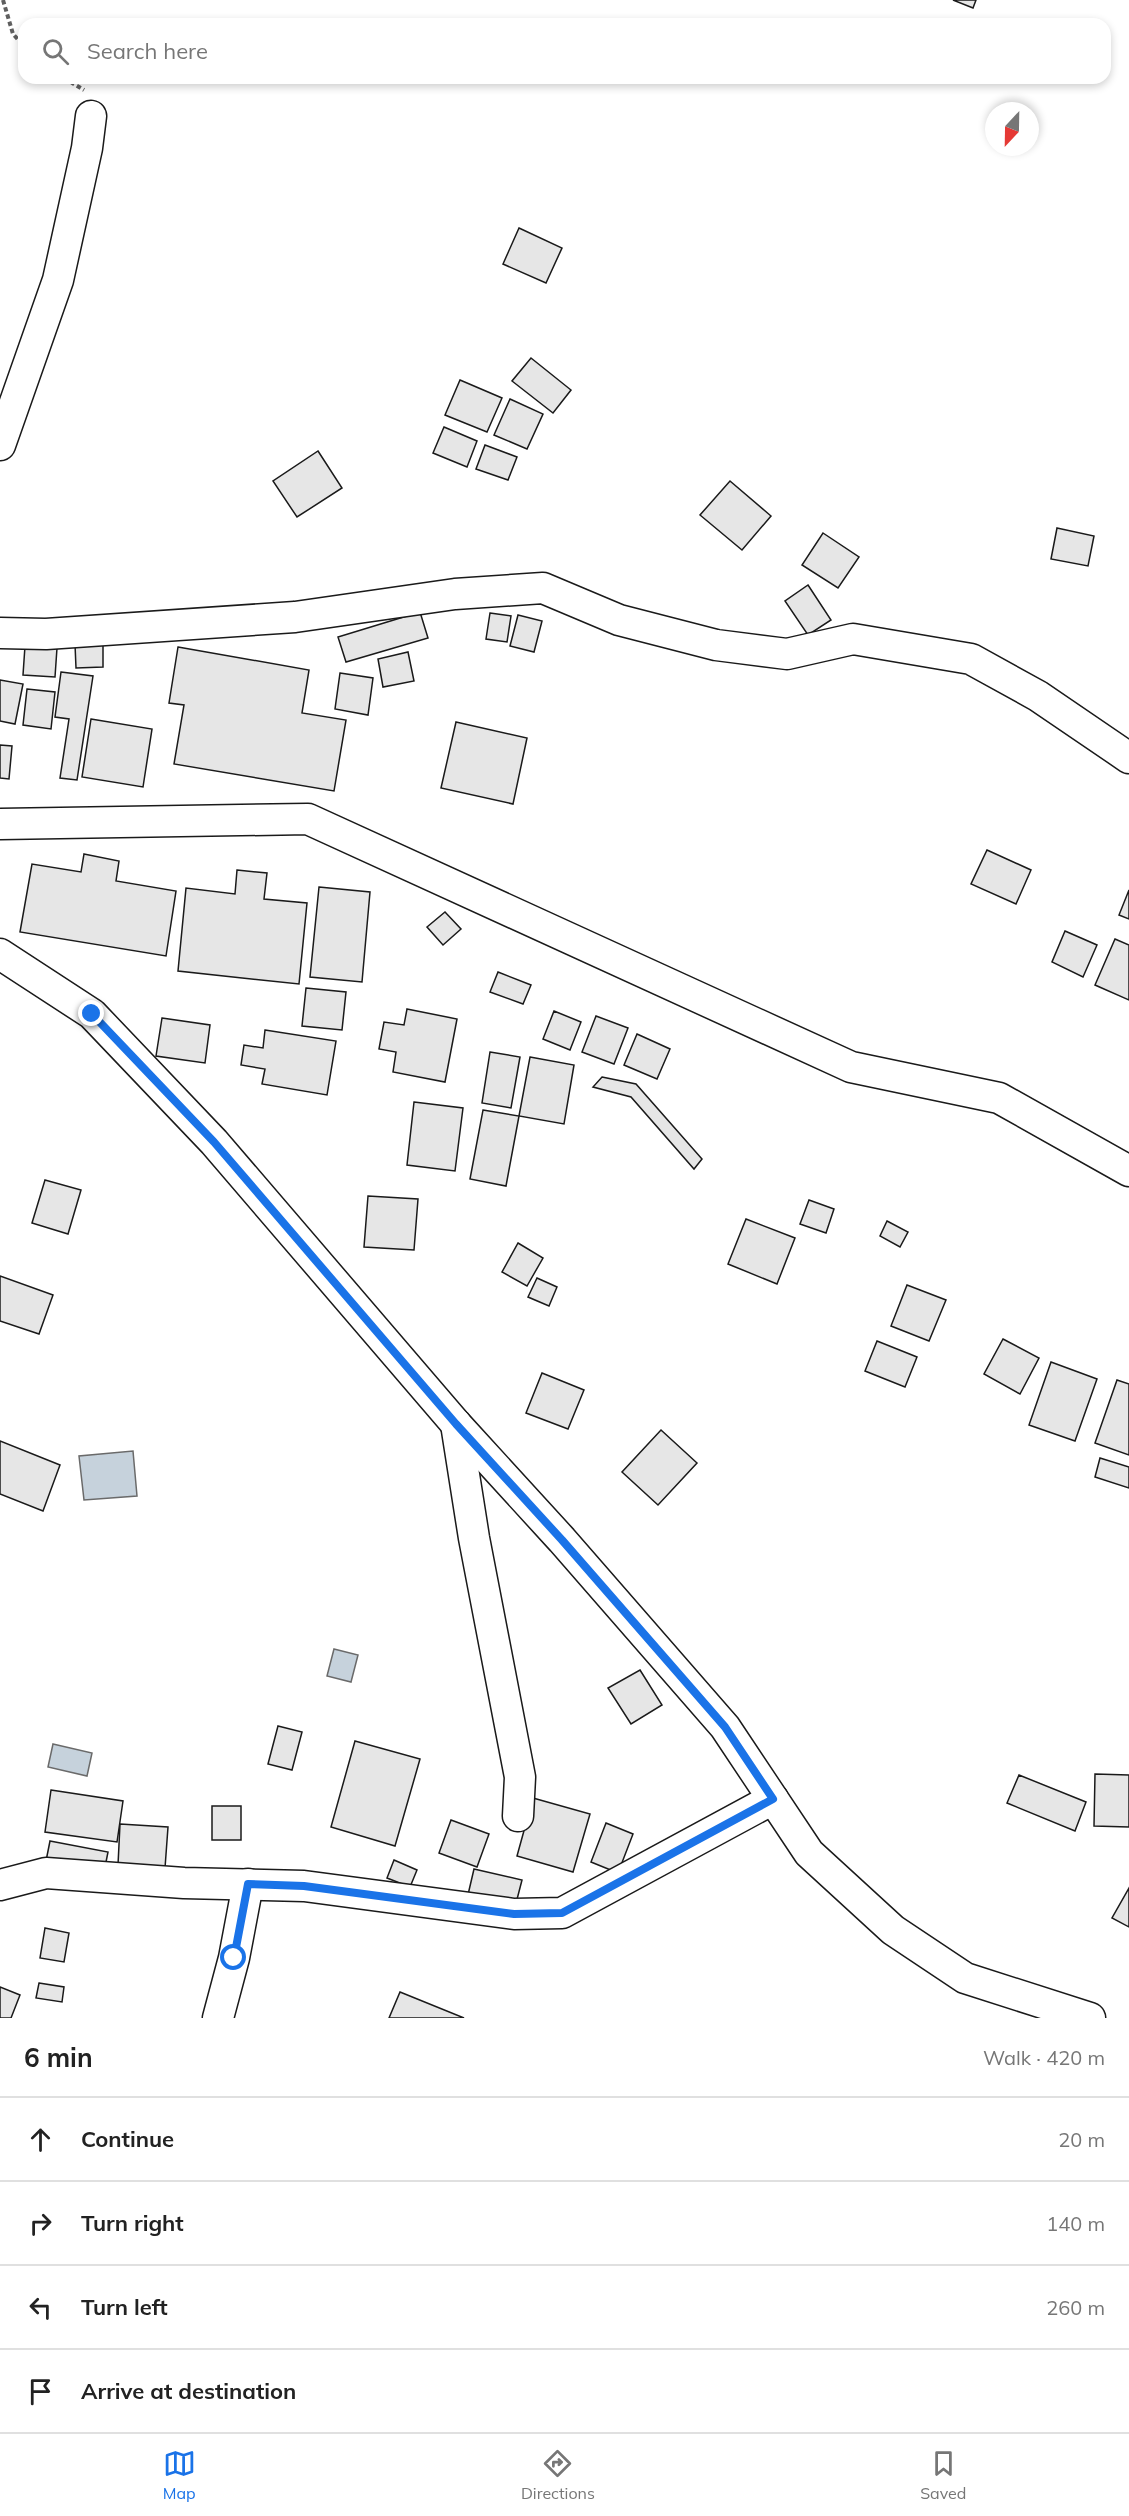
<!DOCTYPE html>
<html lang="en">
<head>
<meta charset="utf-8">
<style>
	:root { --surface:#fff; --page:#f2f2f2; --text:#222; --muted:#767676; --line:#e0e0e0; --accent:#1a73e8 }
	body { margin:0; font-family:Mulish,sans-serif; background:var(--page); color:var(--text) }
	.compass { position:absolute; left:985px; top:102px; width:54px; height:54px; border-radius:50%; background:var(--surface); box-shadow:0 3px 9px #0003; rotate:202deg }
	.stop { position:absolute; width:18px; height:18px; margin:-14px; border:4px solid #1a73e8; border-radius:50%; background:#fff }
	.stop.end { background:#1a73e8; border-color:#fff; box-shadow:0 2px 6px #0008 }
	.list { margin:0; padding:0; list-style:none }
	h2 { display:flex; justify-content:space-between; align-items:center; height:78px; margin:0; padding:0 24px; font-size:26px }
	h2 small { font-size:20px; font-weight:400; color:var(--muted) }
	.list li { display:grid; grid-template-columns:39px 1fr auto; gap:18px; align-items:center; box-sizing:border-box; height:84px; padding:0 24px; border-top:2px solid var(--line) }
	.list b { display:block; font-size:22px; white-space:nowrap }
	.list em { font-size:20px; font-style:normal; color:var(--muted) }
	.icon { flex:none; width:33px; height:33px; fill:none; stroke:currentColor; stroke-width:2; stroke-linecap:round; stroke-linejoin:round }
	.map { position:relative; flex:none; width:1129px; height:2018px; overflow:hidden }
	.search { position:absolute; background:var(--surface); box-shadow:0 3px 9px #0003; left:18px; right:18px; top:18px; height:66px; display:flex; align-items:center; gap:15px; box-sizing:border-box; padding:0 21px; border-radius:18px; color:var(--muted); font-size:22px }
	.sheet { height:414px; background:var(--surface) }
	nav { display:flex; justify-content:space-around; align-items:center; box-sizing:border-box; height:84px; border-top:2px solid var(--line); background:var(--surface); font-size:16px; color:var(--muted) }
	nav a { display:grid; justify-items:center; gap:3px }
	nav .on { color:var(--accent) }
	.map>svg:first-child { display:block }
</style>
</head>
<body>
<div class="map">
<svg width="1129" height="2018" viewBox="0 0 1129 2018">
	<rect width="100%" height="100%" fill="#fff"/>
	<!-- water -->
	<g fill="#c6d2dc" stroke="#6a6a6a" stroke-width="1.5">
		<path d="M133,1451L137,1496L84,1500L79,1456Z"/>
		<path d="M334,1649L358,1655L351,1682L327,1676Z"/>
		<path d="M53,1744L92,1753L87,1776L48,1767Z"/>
	</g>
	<!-- building -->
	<g fill="#e6e6e6" stroke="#1a1a1a" stroke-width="1.5">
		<path d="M953,0H976L973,8Z"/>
		<path d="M519,228L562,248L546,283L503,264Z"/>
		<path d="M531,358L571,390L553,413L512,381Z"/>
		<path d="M460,380L502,398L487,432L445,415Z"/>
		<path d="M510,399L543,414L527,449L494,435Z"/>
		<path d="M444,427L477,441L467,467L433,453Z"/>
		<path d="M485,445L517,457L508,480L476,469Z"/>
		<path d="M318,451L342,488L297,517L273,481Z"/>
		<path d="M730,481L771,516L742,550L700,515Z"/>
		<path d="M1057,528L1094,536L1088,566L1051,559Z"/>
		<path d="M823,533L859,557L838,588L802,565Z"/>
		<path d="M808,585L831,620L808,635L785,601Z"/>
		<path d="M420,612L428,638L346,662L338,637Z"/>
		<path d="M490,613L511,616L507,642L486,639Z"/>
		<path d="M518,615L542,621L534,652L510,646Z"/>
		<path d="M75,644H103V667L76,668Z"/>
		<path d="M25,646L57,648L55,677L23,675Z"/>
		<path d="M178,647L309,670L302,713L346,720L334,791L174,764L184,705L169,703Z"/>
		<path d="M408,652L414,681L383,687L378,659Z"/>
		<path d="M61,672L93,676L77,780L60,778L69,719L55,717Z"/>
		<path d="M340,673L373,678L368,715L335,709Z"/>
		<path d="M0,680L23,684L15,724L0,721Z"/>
		<path d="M27,689L55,692L51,729L23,725Z"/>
		<path d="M91,719L152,729L143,787L82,777Z"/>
		<path d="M456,722L527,738L513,804L441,788Z"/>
		<path d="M0,745L12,746L9,779L0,778Z"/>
		<path d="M987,850L1031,870L1016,904L971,884Z"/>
		<path d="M84,854L119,861L116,881L176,891L166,956L20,932L32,864L81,872Z"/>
		<path d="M237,870L267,873L264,899L307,903L299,984L178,971L186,888L235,894Z"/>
		<path d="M319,887L370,892L362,982L310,977Z"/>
		<path d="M1129,890V919L1119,915Z"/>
		<path d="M445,912L461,929L443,945L427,927Z"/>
		<path d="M1065,931L1097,945L1083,977L1052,962Z"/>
		<path d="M1115,939L1129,945V1000L1095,985Z"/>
		<path d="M498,972L531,985L523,1004L490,992Z"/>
		<path d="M306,988L346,992L342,1030L302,1026Z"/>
		<path d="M407,1009L457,1019L445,1082L393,1072L396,1052L379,1049L384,1022L404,1025Z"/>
		<path d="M554,1011L581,1022L570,1050L543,1039Z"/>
		<path d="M596,1016L628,1028L614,1064L582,1052Z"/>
		<path d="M162,1018L210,1025L205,1063L156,1056Z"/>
		<path d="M265,1030L336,1041L327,1095L262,1084L265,1069L241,1065L244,1045L263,1048Z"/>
		<path d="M637,1034L670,1049L657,1079L624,1065Z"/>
		<path d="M490,1052L520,1057L511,1108L482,1103Z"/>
		<path d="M530,1057L574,1065L564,1124L519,1116Z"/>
		<path d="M602,1077L636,1084L702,1159L694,1169L631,1097L593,1087Z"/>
		<path d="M414,1102L463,1108L455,1171L407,1165Z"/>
		<path d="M483,1110L519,1116L506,1186L470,1179Z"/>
		<path d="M45,1180L81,1190L68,1234L32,1223Z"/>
		<path d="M368,1196L418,1199L414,1250L364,1247Z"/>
		<path d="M809,1200L834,1209L826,1233L800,1224Z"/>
		<path d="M746,1219L795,1238L777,1284L728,1264Z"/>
		<path d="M887,1221L908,1232L900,1247L880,1236Z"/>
		<path d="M518,1243L543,1258L527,1286L502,1272Z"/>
		<path d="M0,1276L53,1295L39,1334L0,1321Z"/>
		<path d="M537,1278L557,1287L549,1306L528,1297Z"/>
		<path d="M907,1285L946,1300L929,1341L891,1326Z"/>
		<path d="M1003,1339L1039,1358L1020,1394L984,1374Z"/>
		<path d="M877,1341L917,1357L905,1387L865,1371Z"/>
		<path d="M1051,1362L1097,1379L1075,1441L1029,1425Z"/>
		<path d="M542,1373L584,1390L568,1429L526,1413Z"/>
		<path d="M1117,1380L1129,1384V1455L1095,1443Z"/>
		<path d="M661,1430L697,1463L658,1505L622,1472Z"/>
		<path d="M0,1441L60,1465L43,1511L0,1494Z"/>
		<path d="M1100,1458L1129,1467V1488L1095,1477Z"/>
		<path d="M640,1670L662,1705L631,1724L608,1688Z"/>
		<path d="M278,1726L302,1732L292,1770L268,1764Z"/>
		<path d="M355,1741L420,1759L395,1846L331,1827Z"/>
		<path d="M1095,1774L1129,1775V1827L1094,1826Z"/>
		<path d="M1019,1775L1086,1802L1075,1831L1007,1803Z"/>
		<path d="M51,1790L123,1801L117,1842L45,1832Z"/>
		<path d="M533,1798L590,1814L573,1872L517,1856Z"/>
		<rect x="212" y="1806" width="29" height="34"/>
		<path d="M451,1820L489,1834L477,1867L439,1853Z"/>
		<path d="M606,1823L633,1834L618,1873L591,1862Z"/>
		<path d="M120,1824L168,1827L165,1868L118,1865Z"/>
		<path d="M50,1841L108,1852L104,1872L46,1861Z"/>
		<path d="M394,1860L417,1870L410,1887L387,1878Z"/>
		<path d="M474,1869L522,1880L514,1911L467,1899Z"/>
		<path d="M1129,1888V1927L1112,1918Z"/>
		<path d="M45,1928L69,1933L64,1962L40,1958Z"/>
		<path d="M39,1983L64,1987L62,2002L36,1998Z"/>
		<path d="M0,1987L20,1995L11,2018H0Z"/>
		<path d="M400,1992L464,2018H389Z"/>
	</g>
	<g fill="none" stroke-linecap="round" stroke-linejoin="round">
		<!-- minor casing -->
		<g stroke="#1a1a1a" stroke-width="33">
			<g id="minor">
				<path d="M0,445L58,280L87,148L91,116"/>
				<path d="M0,633L46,634L295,617L455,594L543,588L619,620L716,645L787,654L853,639L971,659L1038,696L1129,758"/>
				<path d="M0,824L308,819L851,1067L999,1098L1129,1171"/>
				<path d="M0,954L92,1014L214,1142L456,1424L562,1540L725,1727L809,1853L893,1930L965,1978L1090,2018"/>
				<path d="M456,1424L474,1538L520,1777L518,1816"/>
				<path d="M0,1885L46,1873L184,1883L304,1886L514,1914L562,1913L773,1799"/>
				<path d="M218,2018L234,1958L248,1884"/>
			</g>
		</g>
		<!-- path -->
		<g stroke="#5f5f5f" stroke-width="4" stroke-dasharray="4.5 3" stroke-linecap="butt">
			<path d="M3,0L13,34L24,46"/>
			<path d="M64,78L84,90"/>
		</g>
		<!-- minor -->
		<use href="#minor" stroke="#fff" stroke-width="30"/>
	</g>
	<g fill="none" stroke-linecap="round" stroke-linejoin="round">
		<!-- route -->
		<path stroke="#1a73e8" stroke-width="8" d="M92,1014L214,1142L456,1424L562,1540L725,1727L773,1799L562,1913L514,1914L304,1886L248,1884L234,1958"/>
	</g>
</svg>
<svg class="compass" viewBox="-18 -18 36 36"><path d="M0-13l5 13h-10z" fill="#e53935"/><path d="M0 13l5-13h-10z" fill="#767676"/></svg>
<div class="stop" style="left:234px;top:1958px"></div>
<div class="stop end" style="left:92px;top:1014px"></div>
<div class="search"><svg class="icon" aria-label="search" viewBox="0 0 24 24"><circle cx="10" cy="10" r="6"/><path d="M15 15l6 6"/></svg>Search here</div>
</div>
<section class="sheet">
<h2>6 min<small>Walk · 420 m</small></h2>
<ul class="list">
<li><svg class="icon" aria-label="ahead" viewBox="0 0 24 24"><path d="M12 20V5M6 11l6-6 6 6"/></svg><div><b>Continue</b></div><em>20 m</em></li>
<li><svg class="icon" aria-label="right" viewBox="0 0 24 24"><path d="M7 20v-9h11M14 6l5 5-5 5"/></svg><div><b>Turn right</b></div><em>140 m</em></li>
<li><svg class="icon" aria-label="left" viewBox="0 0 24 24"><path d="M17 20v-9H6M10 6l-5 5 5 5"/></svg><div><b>Turn left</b></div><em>260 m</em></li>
<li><svg class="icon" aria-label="arrive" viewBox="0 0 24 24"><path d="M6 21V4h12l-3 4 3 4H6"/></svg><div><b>Arrive at destination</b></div></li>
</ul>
</section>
<nav>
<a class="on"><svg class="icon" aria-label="map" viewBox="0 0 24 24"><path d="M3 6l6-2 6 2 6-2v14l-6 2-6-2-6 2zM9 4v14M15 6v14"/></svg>Map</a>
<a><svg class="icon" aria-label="directions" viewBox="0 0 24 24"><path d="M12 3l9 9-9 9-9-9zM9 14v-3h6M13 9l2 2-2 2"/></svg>Directions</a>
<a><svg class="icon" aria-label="saved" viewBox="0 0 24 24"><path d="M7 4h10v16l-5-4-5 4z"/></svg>Saved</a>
</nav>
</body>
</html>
